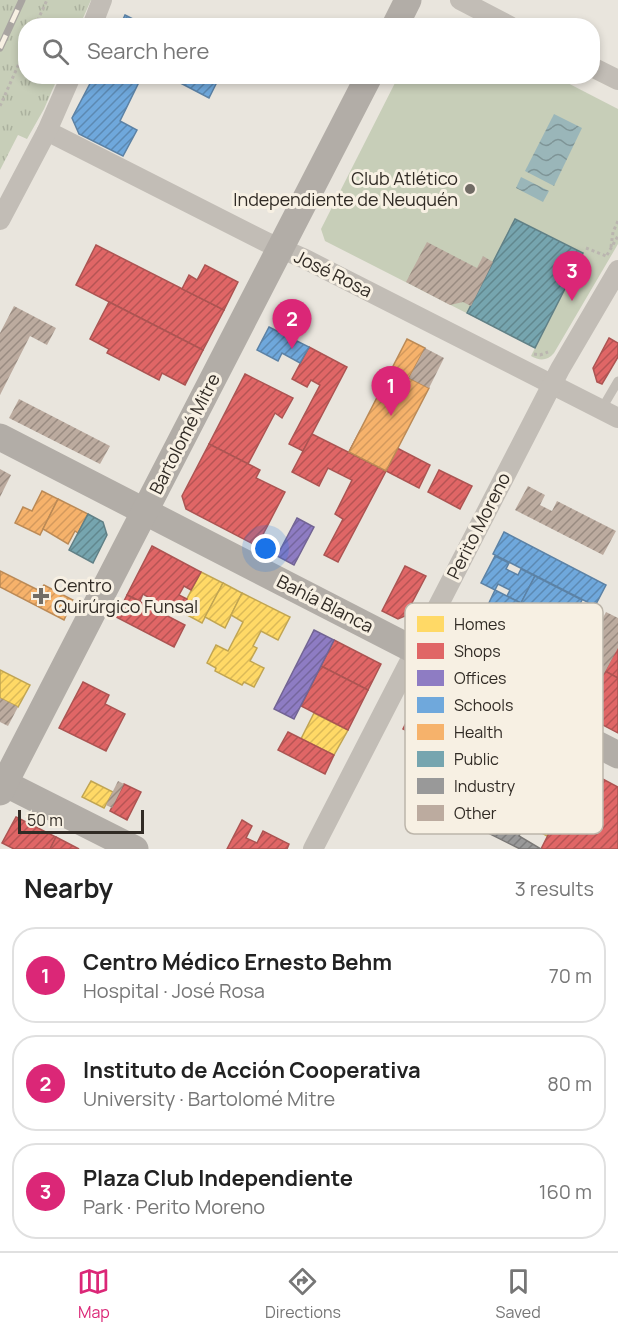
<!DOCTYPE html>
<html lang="en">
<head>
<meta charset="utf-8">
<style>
	:root { --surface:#fff; --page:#f2f2f2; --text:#222; --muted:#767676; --line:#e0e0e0; --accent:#db2777 }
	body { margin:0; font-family:Manrope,sans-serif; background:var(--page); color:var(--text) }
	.scale { position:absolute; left:18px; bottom:15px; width:126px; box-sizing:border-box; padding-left:6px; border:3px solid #312b25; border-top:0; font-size:16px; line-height:21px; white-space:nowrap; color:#312b25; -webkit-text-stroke:4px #f7f0e3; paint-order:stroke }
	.you { position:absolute; left:266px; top:549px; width:21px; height:21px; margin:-15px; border:4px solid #fff; border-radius:50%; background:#1a73e8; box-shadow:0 0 0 9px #1a73e833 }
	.badge { display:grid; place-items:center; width:39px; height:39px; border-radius:50%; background:var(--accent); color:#fff; font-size:20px; font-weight:700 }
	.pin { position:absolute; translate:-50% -50px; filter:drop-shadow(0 2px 3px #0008) }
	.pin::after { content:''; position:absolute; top:32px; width:21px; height:18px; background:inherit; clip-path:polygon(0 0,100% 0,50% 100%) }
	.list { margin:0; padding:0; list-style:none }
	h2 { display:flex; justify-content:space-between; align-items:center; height:78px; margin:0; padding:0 24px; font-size:26px }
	h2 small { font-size:20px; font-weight:400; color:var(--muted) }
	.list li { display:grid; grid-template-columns:39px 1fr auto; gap:18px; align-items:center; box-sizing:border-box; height:96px; margin:0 12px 12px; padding:0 12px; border:2px solid var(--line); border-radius:24px }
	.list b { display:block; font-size:22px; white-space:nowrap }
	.list p { margin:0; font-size:20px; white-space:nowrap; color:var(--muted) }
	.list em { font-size:20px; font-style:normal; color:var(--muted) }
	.icon { flex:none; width:33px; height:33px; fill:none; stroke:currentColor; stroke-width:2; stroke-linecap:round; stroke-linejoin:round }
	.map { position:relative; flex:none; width:618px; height:849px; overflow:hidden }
	.search { position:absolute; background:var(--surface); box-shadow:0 3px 9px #0003; left:18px; right:18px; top:18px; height:66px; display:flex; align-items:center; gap:15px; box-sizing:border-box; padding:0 21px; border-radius:24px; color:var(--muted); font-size:22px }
	.sheet { height:402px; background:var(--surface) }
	nav { display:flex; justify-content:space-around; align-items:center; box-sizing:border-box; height:84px; border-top:2px solid var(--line); background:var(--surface); font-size:16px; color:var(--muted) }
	nav a { display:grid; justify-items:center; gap:3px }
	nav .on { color:var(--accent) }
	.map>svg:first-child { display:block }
</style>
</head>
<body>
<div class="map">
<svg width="618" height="849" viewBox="0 0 618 849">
	<defs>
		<pattern id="grass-tufts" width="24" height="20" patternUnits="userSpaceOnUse" patternTransform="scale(1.5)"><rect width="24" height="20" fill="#c7ceb8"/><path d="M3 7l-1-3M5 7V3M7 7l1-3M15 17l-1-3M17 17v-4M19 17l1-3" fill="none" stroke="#abb19e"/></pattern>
		<pattern id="water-waves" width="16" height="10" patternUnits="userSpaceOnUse" patternTransform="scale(1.5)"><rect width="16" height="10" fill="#9ab6b9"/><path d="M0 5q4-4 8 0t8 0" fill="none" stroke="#7e9496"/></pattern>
		<pattern id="homes-hatch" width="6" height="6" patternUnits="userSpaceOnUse" patternTransform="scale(1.5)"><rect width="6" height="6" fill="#ffd966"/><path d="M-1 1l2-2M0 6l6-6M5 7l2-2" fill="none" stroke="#dbba58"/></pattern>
		<pattern id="shops-hatch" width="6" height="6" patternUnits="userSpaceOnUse" patternTransform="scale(1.5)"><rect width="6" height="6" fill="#e06666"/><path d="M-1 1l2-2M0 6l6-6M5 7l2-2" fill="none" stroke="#b65454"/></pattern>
		<pattern id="offices-hatch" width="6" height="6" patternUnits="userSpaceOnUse" patternTransform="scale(1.5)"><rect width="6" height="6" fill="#8e7cc3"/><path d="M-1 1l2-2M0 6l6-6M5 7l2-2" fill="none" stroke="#75669e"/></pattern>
		<pattern id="schools-hatch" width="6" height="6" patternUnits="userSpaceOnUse" patternTransform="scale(1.5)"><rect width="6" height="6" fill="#6fa8dc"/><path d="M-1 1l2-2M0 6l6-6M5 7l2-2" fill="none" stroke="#5c89b2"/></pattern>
		<pattern id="health-hatch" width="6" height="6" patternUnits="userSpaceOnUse" patternTransform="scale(1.5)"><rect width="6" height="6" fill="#f6b26b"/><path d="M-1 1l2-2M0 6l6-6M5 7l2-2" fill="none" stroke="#d3995d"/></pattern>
		<pattern id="public-hatch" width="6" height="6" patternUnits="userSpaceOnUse" patternTransform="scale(1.5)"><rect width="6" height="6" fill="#76a5af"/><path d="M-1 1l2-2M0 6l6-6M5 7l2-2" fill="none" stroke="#61878e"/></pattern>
		<pattern id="industry-hatch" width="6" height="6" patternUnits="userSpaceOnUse" patternTransform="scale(1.5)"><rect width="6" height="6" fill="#999"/><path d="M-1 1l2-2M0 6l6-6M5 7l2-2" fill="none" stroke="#7d7d7d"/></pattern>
		<pattern id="building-hatch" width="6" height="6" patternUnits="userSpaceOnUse" patternTransform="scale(1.5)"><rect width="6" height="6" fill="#bcab9f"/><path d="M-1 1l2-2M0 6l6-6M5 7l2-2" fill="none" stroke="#998b81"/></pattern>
	</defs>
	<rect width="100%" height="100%" fill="#e9e5dd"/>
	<!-- grass -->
	<path fill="url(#grass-tufts)" d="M0,0H91L80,25L26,26V76L58,77L44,109L27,139L18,135L0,170Z"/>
	<!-- green -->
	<path fill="#c7ceb8" d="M398,77H556L618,109V244L554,353C547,361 540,361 531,356L535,348L325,241L321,229Z"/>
	<!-- water -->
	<g fill="url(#water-waves)">
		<path d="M554,114L582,128L554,186L525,171Z"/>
		<path d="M521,177L549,191L543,202L516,188Z"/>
	</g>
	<!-- homes -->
	<g fill="url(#homes-hatch)" stroke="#c1a552" stroke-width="1.5">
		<path d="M201,572L223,583L202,623L187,615L188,613L181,610Z"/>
		<path d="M223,583L242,593L225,628L205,617Z"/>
		<path d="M242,593L290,617L278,640L261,631L253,646L257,648L250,661L264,668L254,687L244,682L242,685L215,671L216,668L207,663L216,645L228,651L243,622L231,615Z"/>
		<path d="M0,670L30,685L18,707L0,698Z"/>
		<path d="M314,713L348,730L334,755L301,739Z"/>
		<path d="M560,757L582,768L547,836L526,824Z"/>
		<path d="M91,781L113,792L104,808L82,797Z"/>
	</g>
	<!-- shops -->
	<g fill="url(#shops-hatch)" stroke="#ac5452" stroke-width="1.5">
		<path d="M96,245L224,310L203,350L76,285Z"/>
		<path d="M205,265L238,282L224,310L182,289L189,275L197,280Z"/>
		<path d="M109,302L203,350L185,385L162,373L159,380L107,353L109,349L90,339Z"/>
		<path d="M609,338L618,343V357L602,384L597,382L593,368Z"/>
		<path d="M309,347L347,367L303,451L289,444L320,385L311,380L307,387L292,379Z"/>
		<path d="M245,374L293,398L282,418L275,413L248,464L209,444Z"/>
		<path d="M360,431L384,443L378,455L391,461L386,471L349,452Z"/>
		<path d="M312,434L386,471L338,562L324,555L343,519L335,514L352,480L328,468L319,486L292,472Z"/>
		<path d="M209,444L260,470L256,478L285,492L257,546L186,509L182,496Z"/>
		<path d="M397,448L430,465L419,488L386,471Z"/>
		<path d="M439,470L472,486L460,509L428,492Z"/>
		<path d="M152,546L201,572L191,590L184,586L179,595L187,599L182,608L169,601L163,613L147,605L150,598L143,594L140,601L127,595Z"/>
		<path d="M405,566L426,576L405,616L398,619L382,611Z"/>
		<path d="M127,595L185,625L174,647L116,617Z"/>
		<path d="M334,640L381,664L368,690L321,666Z"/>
		<path d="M617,648H618V678L605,671Z"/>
		<path d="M321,666L368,690L348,730L301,706Z"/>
		<path d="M605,671L618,678V733L582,714Z"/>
		<path d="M83,682L109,695L105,704L125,714L106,751L59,728Z"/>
		<path d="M432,690L485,718L463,760L403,729L421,693Z"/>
		<path d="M288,732L334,755L325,774L278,750Z"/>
		<path d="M582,768L618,787V849H541Z"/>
		<path d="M124,784L141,792L127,820L110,811Z"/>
		<path d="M16,817L56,837L50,849H14L2,843Z"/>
		<path d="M242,820L252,826L246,838L257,843L263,831L289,844L287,849H227Z"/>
		<path d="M56,837L79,849H50Z"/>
	</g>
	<!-- offices -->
	<g fill="url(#offices-hatch)" stroke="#726494" stroke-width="1.5">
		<path d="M297,518L314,527L294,565L277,556Z"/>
		<path d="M314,630L334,640L294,719L274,709Z"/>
	</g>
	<!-- schools -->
	<g fill="url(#schools-hatch)" stroke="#5c82a5" stroke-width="1.5">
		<path d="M125,15L145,25L146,26H120Z"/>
		<path d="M94,76H142L120,121L137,130L123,156L79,134L72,118Z"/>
		<path d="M167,76H220L209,98Z"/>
		<path d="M269,327L309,347L300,363L282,353L278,361L257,350Z"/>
		<path d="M504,532L606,585L595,606L493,554Z"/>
		<path d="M495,556L509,563L506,569L518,575L521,569L535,576L521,603L507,596L510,590L498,584L495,590L481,583Z"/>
		<path d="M535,576L582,600L568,627L521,603Z"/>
		<path d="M495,590L568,627L561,642L488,605Z"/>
	</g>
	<!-- health -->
	<g fill="url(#health-hatch)" stroke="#bb8a56" stroke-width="1.5">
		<path d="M407,339L425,348L409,378L429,388L386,471L349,452Z"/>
		<path d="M42,491L58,499L40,535L15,523L23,507L32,511Z"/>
		<path d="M58,499L88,514L78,533L75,531L68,544L43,529Z"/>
		<path d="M0,571L40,591L44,585L73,600L64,620L0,587Z"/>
	</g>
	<!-- public -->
	<g fill="url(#public-hatch)" stroke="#618086" stroke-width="1.5">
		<path d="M515,219L583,253L535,348L467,313Z"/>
		<path d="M88,514L103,522L107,535L93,563L69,550Z"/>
	</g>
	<!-- industry -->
	<path fill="url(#industry-hatch)" stroke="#7a7876" stroke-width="1.5" d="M499,766L544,789L519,836L541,849H520L470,824Z"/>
	<!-- building -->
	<g fill="url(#building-hatch)">
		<path d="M427,242L477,268L483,256L493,262L471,306L463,302L450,305L406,282Z"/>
		<path d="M14,306L56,328L47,345L30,336L0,395V333Z"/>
		<path d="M425,348L444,358L429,388L409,378Z"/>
		<path d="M19,399L110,446L100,464L9,418Z"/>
		<path d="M0,469L11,475L0,497Z"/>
		<path d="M528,486L545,495L540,505L552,511L557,501L616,531L603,555L515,510Z"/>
		<path d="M606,612L618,618V648L582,714L559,702Z"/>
		<path d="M0,698L18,707L8,726L0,722Z"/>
		<path d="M118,781L124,784L112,808L106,805Z"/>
	</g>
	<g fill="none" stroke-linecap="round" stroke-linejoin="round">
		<!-- path -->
		<g stroke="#bab5af" stroke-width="3" stroke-dasharray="3 3" stroke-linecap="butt">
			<path d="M35,26L47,0"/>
			<path d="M0,106L26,48"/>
			<path d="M611,247L613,232L618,221"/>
			<path d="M586,248L606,256"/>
			<path d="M607,255L618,236"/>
			<path d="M534,354L540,355L548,352"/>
		</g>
		<!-- lane -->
		<path stroke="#c2bdb6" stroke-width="9" d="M601,410L618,381"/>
		<!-- street -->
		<g stroke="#c2bdb6" stroke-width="20">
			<path d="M460,0L510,26"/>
			<path d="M92,26L102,0"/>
			<path d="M592,67L618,80"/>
			<path d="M47,131L266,242L305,259L618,418"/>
			<path d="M0,220L47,131L71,76"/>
			<path d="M313,849L560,369L618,270"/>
		</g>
		<!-- secondary -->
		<g stroke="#b2ada7" stroke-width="27">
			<path d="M395,26L408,0"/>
			<path d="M0,437L618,755"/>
			<path d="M0,781L135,849"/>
			<path d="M0,792L369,76"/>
		</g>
		<!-- rail casing -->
		<g stroke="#a9a5a1" stroke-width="7">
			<path id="rail" d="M0,48L22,0"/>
		</g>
		<!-- rail -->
		<use href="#rail" stroke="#f7f0e3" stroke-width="4.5" stroke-dasharray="14" stroke-linecap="butt"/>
	</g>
	<!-- markers -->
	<g fill="#716c65" stroke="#f7f0e3" stroke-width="2">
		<circle cx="470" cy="189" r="6"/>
		<path d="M38 587h6v6h6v6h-6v6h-6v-6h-6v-6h6z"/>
	</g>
	<g text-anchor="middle" stroke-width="6" stroke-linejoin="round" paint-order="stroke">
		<!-- poi labels -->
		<g font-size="18" fill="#312b25" stroke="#f7f0e3" text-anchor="end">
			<text x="458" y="185">Club Atlético<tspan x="458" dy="21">Independiente de Neuquén</tspan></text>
			<text x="54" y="592" text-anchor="start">Centro<tspan x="54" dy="21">Quirúrgico Funsal</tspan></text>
		</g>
		<!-- street labels -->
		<g font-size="18" fill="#312b25" stroke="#f7f0e3">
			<text transform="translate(333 274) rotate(26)" y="6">José Rosa</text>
			<text transform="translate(185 434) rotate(-63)" y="6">Bartolomé Mitre</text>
			<text transform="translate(479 526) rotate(-63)" y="6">Perito Moreno</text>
			<text transform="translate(325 604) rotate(27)" y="6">Bahía Blanca</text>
		</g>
	</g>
	<!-- legend -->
	<rect x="405" y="603" width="198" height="231" rx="9" fill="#f7f0e3" stroke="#bcb5aa" stroke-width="1.5"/>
	<rect x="417" y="616" width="27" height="16" fill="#ffd966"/>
	<rect x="417" y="643" width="27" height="16" fill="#e06666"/>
	<rect x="417" y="670" width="27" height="16" fill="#8e7cc3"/>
	<rect x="417" y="697" width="27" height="16" fill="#6fa8dc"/>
	<rect x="417" y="724" width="27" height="16" fill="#f6b26b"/>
	<rect x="417" y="751" width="27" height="16" fill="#76a5af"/>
	<rect x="417" y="778" width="27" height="16" fill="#999"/>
	<rect x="417" y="805" width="27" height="16" fill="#bcab9f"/>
	<g font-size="16" fill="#312b25">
		<text x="454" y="630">Homes</text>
		<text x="454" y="657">Shops</text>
		<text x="454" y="684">Offices</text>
		<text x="454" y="711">Schools</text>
		<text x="454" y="738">Health</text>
		<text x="454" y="765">Public</text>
		<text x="454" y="792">Industry</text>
		<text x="454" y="819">Other</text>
	</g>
</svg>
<div class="scale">50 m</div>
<div class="you"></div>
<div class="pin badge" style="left:391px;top:416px">1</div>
<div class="pin badge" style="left:292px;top:349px">2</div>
<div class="pin badge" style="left:572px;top:301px">3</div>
<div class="search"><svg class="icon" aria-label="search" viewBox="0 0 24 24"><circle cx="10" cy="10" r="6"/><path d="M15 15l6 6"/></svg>Search here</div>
</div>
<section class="sheet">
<h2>Nearby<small>3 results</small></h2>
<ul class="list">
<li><span class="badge">1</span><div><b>Centro Médico Ernesto Behm</b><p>Hospital · José Rosa</p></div><em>70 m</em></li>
<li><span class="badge">2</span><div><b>Instituto de Acción Cooperativa</b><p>University · Bartolomé Mitre</p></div><em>80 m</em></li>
<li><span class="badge">3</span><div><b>Plaza Club Independiente</b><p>Park · Perito Moreno</p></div><em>160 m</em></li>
</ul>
</section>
<nav>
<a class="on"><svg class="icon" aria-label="map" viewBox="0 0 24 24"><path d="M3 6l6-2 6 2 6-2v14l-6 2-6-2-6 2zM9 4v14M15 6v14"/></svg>Map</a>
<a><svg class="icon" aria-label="directions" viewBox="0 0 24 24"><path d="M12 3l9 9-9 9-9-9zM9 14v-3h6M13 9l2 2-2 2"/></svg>Directions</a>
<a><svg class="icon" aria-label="saved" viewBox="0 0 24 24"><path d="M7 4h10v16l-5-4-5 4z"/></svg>Saved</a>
</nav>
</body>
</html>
